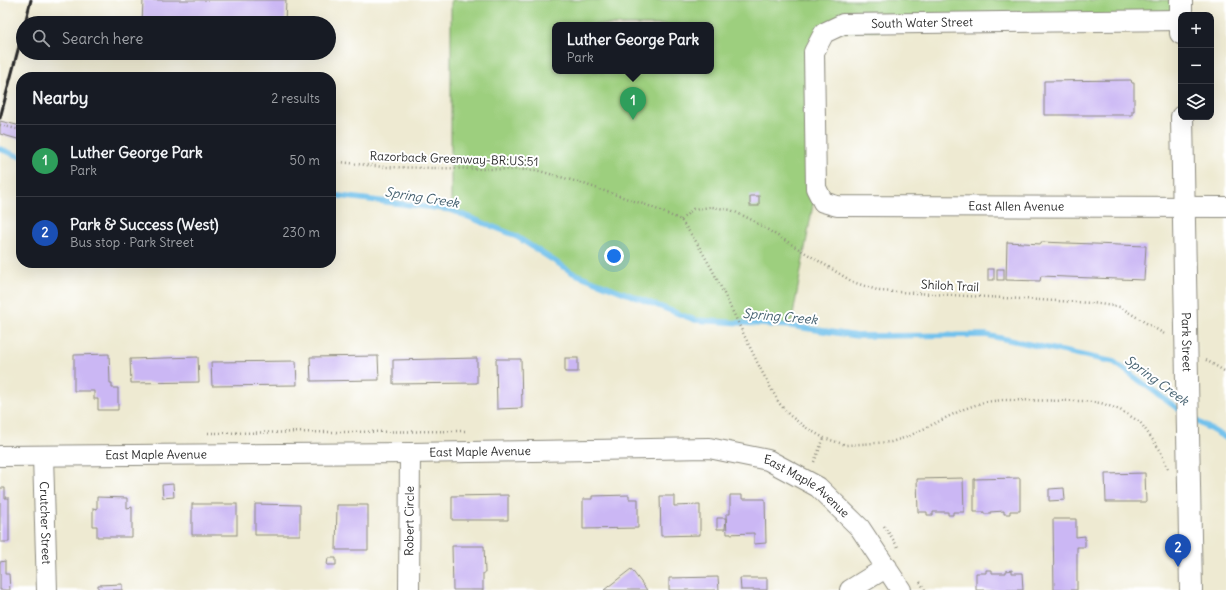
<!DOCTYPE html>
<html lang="en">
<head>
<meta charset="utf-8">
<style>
	:root { --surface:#171b24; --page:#242831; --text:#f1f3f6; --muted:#9ea1a6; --line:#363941; --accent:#d1495b }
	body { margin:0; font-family:Delius,sans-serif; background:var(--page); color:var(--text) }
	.controls { position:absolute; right:12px; top:12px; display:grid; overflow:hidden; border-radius:8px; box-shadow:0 4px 16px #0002 }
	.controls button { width:36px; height:36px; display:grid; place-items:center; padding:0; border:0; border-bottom:1px solid var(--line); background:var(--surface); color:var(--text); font:20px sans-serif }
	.you { position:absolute; left:614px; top:256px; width:14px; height:14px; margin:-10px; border:3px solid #fff; border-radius:50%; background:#1a73e8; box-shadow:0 0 0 6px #1a73e833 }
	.badge { display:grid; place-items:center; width:26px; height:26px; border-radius:50%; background:var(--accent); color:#fff; font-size:13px; font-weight:700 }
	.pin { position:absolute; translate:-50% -33px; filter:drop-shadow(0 1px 2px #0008) }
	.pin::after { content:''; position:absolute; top:21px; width:14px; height:12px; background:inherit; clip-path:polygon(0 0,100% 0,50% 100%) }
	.popup { position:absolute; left:552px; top:22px; width:162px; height:52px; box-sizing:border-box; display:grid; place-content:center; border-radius:8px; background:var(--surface); filter:drop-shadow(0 1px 3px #0005); font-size:13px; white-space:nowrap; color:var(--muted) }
	.popup b { font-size:15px; color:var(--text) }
	.popup::after { content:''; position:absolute; left:50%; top:100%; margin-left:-8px; border:8px solid transparent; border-top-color:var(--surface) }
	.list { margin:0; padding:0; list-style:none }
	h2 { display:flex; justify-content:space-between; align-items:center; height:52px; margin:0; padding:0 16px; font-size:17px }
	h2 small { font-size:13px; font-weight:400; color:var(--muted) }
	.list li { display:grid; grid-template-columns:26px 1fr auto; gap:12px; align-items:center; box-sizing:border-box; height:72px; padding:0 16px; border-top:1px solid var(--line) }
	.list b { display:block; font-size:15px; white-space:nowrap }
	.list p { margin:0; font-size:13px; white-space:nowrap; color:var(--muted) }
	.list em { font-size:13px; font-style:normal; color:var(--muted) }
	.icon { flex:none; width:22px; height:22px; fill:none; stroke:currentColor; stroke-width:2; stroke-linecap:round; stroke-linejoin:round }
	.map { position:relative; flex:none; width:1226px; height:590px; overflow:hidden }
	.search { position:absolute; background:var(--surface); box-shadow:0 4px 16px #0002; left:16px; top:16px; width:320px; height:44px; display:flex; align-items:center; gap:10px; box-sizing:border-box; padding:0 14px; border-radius:22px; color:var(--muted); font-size:15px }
	.panel { position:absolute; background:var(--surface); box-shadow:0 4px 16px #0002; left:16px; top:72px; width:320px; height:196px; border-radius:16px }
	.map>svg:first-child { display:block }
</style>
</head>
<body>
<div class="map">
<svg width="1226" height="590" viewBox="0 0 1226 590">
	<rect width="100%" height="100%" fill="#fff"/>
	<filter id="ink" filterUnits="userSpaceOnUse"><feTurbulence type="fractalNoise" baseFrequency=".025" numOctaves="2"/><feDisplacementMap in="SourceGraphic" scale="8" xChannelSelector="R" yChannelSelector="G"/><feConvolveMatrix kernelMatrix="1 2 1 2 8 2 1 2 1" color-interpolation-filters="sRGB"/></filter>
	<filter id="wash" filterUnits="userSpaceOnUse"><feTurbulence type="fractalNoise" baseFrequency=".012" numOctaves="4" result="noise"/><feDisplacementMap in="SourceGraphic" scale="16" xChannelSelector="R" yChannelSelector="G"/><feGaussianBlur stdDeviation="0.9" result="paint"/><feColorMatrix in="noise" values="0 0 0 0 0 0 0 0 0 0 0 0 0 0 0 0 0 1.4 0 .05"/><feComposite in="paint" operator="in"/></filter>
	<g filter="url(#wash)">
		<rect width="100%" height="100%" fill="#eeead2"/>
		<!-- green -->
		<path fill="#9dcf7e" stroke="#647d54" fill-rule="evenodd" d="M451,0H1181V20L824,33L816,188L791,326L695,320L573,273L514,235L451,210ZM555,25H711V71H555Z"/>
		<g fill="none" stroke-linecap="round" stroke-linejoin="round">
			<!-- stream -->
			<g stroke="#71c1ec" stroke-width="5.5">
				<path d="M0,149L21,157"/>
				<path d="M331,195L451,210L514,235L573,273L695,320L791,326L857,336L986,335L1114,362L1181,411"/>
				<path d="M1193,419L1226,438"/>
			</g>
		</g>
		<g id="blocks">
			<!-- building -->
			<g fill="#cbb7f4">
				<path d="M143,0H286L285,23H142Z"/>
				<path d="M186,53H204V58L186,57Z"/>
				<path d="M1131,80L1132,83H1134V111H1132V115H1044V81Z"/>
				<path d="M0,121L21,126V140L0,134Z"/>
				<rect x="750" y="196" width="9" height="10"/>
				<path d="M1007,242L1041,244V242L1146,246L1144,280L1041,276L1040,281L1006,280Z"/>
				<rect x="988" y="269" width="6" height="11"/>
				<rect x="997" y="269" width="7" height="11"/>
				<path d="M109,354L110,383H112V388H118V410H98V399H94V391H74V355Z"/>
				<path d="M378,356L379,380L311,381L310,357Z"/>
				<path d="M198,357L199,382L131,383L130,359Z"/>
				<path d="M477,358V383L393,384V360Z"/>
				<rect x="565" y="358" width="13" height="14"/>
				<path d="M496,359H521L522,408L497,409Z"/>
				<path d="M296,361L297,385L212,386L211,362Z"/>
				<path d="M1145,473L1146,502H1106L1105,474Z"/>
				<path d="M963,478L964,512H953V515H948V512H933V515H927V512H918L917,479Z"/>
				<path d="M1020,478V511H1010V514H1004V511L990,512V514H984V512H974V479Z"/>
				<path d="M173,484L174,497L163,498L162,485Z"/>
				<path d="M0,488H5V498H9V542H0Z"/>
				<path d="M1064,488L1065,500L1049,501V489Z"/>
				<path d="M508,495V520H452V496Z"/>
				<path d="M629,495V499H638V528L583,529V499H592V496Z"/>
				<path d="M730,495H742V499H765L766,543L754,544V533L727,534L726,514H730Z"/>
				<path d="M660,496H674V506L700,505V535L661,536Z"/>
				<path d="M97,497L127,498V508L132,507V537H97V526H93V508L97,509Z"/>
				<rect x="192" y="504" width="45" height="31"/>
				<path d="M255,504L300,505V535H255Z"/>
				<path d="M337,505H368V550H336Z"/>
				<path d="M717,518H726L725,529H717Z"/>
				<path d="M1053,519H1076V537L1085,536V547H1077V590H1054Z"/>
				<path d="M452,546H484L485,573H483V590H453Z"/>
				<path d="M328,558H336V565H327Z"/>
				<path d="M5,561V574H9L10,590H0V562Z"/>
				<path d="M631,569L647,590H604Z"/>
				<path d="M986,570H992V573H1006V571L1012,570V573H1022L1023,590H976V573H986Z"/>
				<path d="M718,577L719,590H669V578Z"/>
				<path d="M740,578H767V590H741Z"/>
				<path d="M122,584V590H98V585Z"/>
			</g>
		</g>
	</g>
	<g filter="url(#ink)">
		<use href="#blocks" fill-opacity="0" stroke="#8c8a7e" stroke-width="1"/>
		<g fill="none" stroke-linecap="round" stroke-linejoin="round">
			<!-- minor casing -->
			<g stroke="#8c8a7e" stroke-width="22">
				<g id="minor">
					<path id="s1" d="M1181,20L843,24L824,33L814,52L816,188L823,202L837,206L1226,207"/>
					<path id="s2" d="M0,456L410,453L709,448L768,460L818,487L860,528L901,590"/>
					<path id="s3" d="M43,456L47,590"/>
					<path id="s4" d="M409,590L410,453"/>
					<path d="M850,590L887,567"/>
				</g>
			</g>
			<!-- tertiary casing -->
			<g stroke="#8c8a7e" stroke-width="24">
				<g id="tertiary">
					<path d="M1181,0V33"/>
					<path id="s5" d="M1182,117L1191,590"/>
				</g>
			</g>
			<!-- path -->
			<g stroke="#8c8a7e" stroke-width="2.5" stroke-dasharray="1 3" stroke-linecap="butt">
				<path d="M0,125L21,130"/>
				<path d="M331,161L384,167L536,170L578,182L649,206L681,220L697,243L713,271L761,370L779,403L789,415L805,427L824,438L846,445L891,442L907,437L964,409L984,402L1003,400L1083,401L1101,403L1120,410L1140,422L1160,450L1168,469"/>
				<path d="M681,220L693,209L712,207L731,210L750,219L853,282L880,291L1093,303L1120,307L1166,335"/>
				<path d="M1206,360L1226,372"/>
				<path d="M208,433L467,431"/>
				<path d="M814,462L824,438"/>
				<path d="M884,526L898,547"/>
				<path d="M920,582L925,590"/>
			</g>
			<!-- minor -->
			<use href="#minor" stroke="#fff" stroke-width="20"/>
			<!-- tertiary -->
			<use href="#tertiary" stroke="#fff" stroke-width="22"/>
			<!-- rail -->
			<g stroke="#2b2b2b" stroke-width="3">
				<path d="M25,23L31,0"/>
				<path d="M0,118L23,31"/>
			</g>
		</g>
	</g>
	<g text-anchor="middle" stroke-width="4" stroke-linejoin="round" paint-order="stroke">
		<!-- street labels -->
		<g font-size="12" fill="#2b2b2b" stroke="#fff">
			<text transform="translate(922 23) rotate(-1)" y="4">South Water Street</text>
			<text transform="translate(454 159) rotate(2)" y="4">Razorback Greenway-BR:US:51</text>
			<text dy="4" stroke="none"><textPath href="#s1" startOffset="726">East Allen Avenue</textPath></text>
			<text transform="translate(950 286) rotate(3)" y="4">Shiloh Trail</text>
			<text dy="4" stroke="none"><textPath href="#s5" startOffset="225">Park Street</textPath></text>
			<text dy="4" stroke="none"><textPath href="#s2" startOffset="480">East Maple Avenue</textPath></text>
			<text dy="4" stroke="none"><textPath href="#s2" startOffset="156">East Maple Avenue</textPath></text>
			<text dy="4" stroke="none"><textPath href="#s2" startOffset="816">East Maple Avenue</textPath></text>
			<text dy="4" stroke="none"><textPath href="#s4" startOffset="69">Robert Circle</textPath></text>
			<text dy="4" stroke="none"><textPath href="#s3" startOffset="67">Crutcher Street</textPath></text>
		</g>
		<!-- water labels -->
		<g font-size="13" font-style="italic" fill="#44606f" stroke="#fff">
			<text transform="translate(422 197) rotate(9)" y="5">Spring Creek</text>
			<text transform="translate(780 316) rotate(5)" y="5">Spring Creek</text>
			<text transform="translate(1157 380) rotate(36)" y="5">Spring Creek</text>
		</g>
	</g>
</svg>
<div class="controls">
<button>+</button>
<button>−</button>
<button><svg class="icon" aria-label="layers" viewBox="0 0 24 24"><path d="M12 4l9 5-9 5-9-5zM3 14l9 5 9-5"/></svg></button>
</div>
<div class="you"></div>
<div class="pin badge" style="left:633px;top:120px;background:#2e9e5b">1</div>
<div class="popup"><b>Luther George Park</b>Park</div>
<div class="pin badge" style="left:1178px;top:567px;background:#1a4fb4">2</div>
<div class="search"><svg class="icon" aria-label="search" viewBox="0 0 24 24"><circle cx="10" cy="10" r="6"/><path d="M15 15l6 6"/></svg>Search here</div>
<section class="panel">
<h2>Nearby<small>2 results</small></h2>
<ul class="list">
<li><span class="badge" style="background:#2e9e5b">1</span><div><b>Luther George Park</b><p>Park</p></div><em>50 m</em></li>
<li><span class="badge" style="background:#1a4fb4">2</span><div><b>Park &amp; Success (West)</b><p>Bus stop · Park Street</p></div><em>230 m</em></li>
</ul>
</section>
</div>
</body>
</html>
